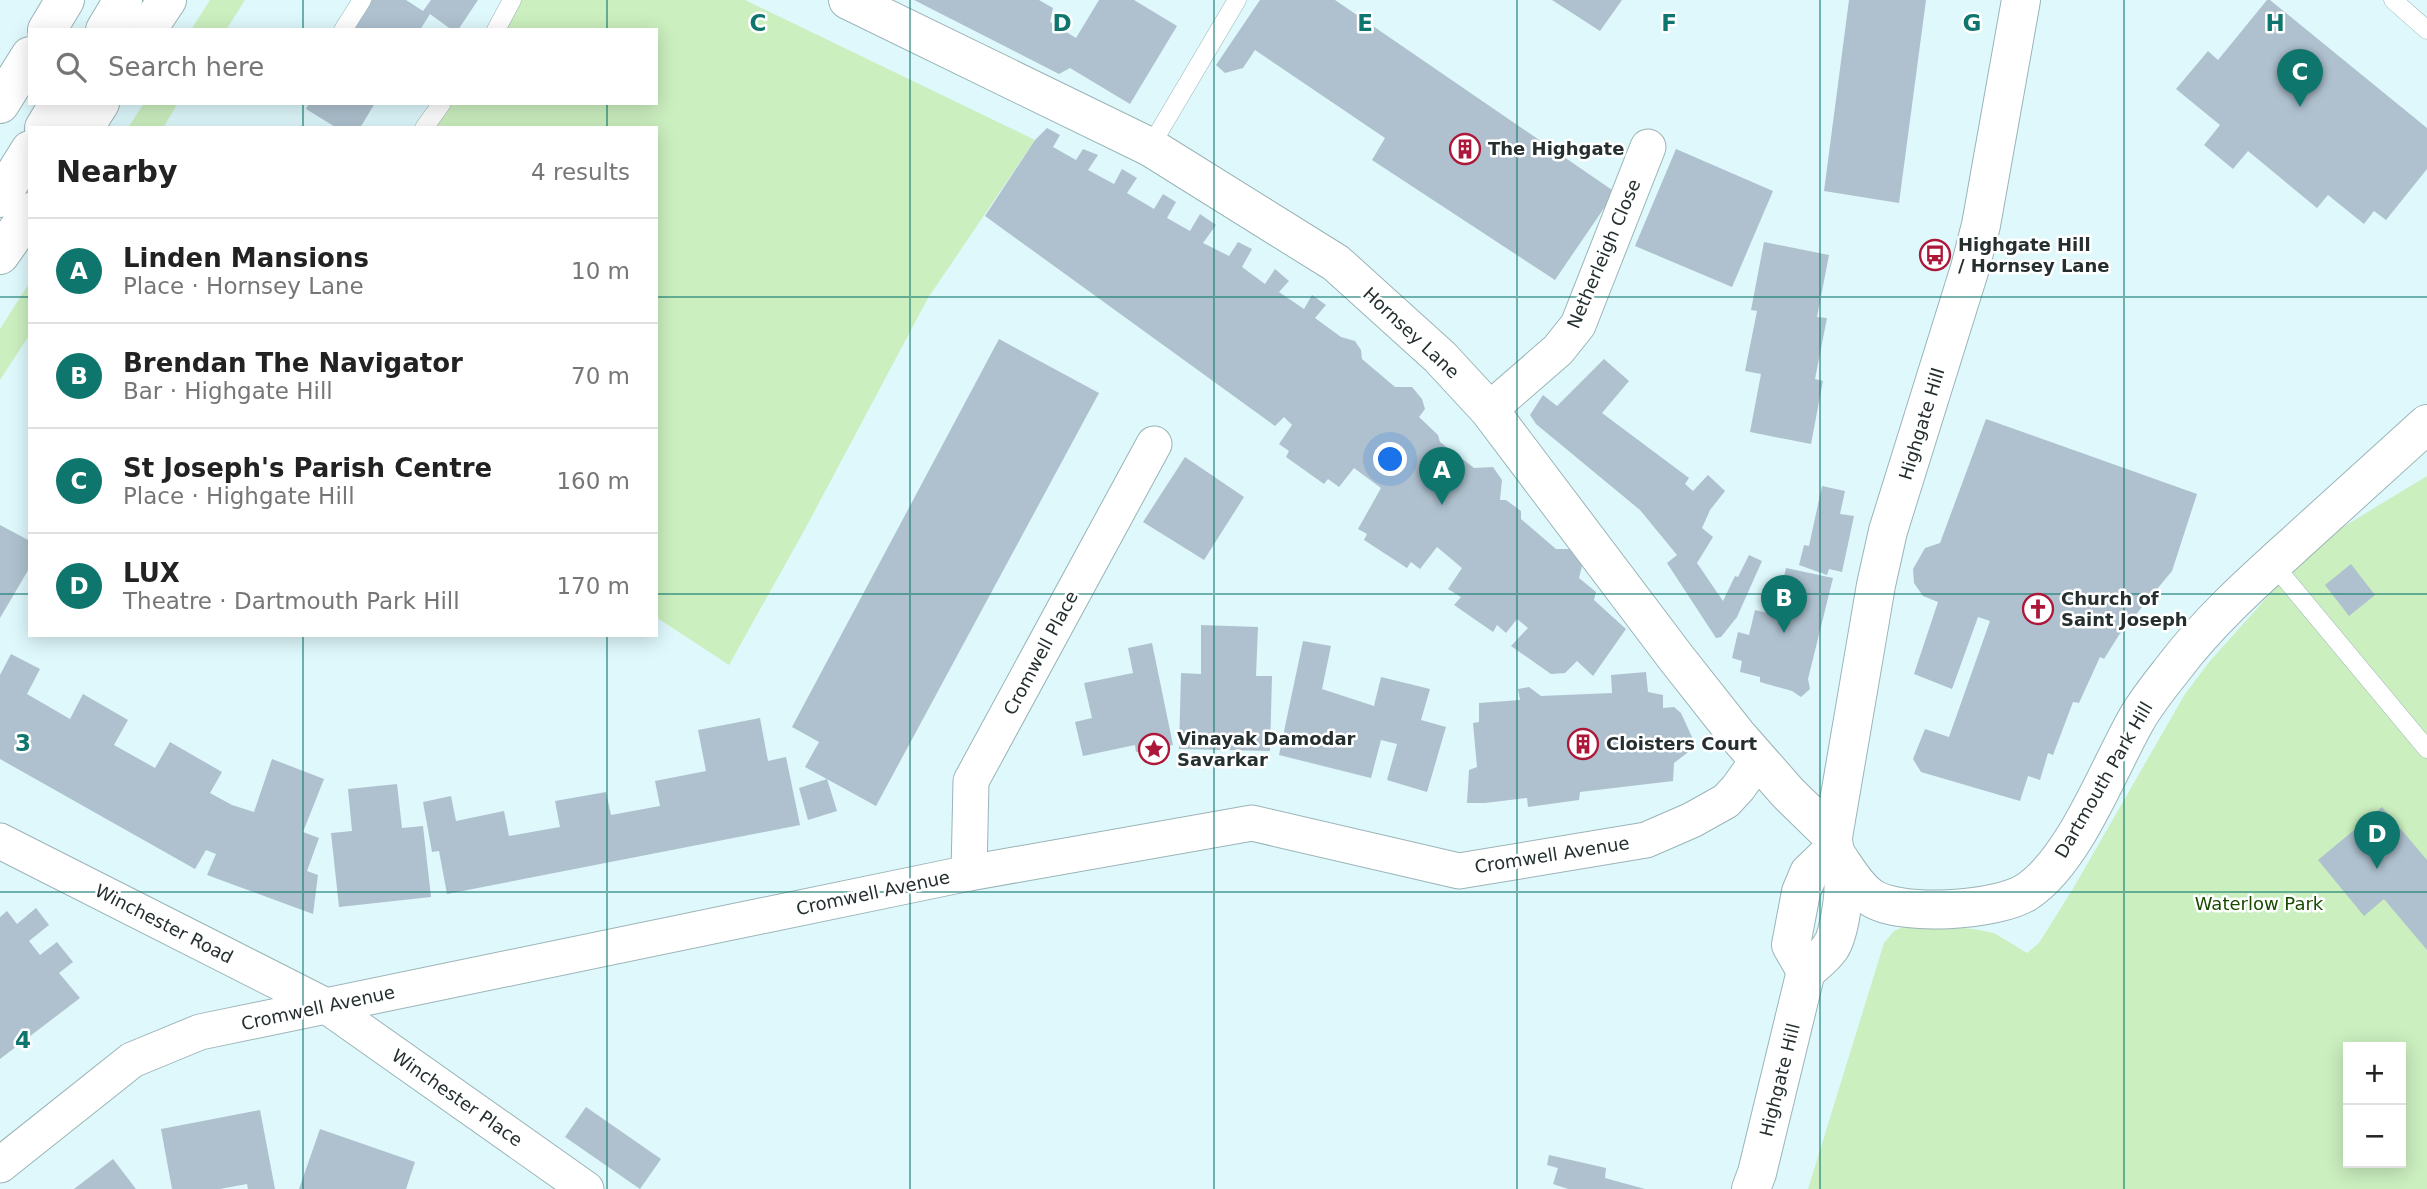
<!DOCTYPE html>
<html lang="en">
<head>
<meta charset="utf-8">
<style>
	:root { --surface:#fff; --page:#f6f6f6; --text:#222; --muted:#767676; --line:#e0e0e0; --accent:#0f766e }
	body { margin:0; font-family:"DejaVu Sans",sans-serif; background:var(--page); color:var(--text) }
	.controls { position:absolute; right:21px; bottom:21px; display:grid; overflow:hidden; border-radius:0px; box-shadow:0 4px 18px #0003 }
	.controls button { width:63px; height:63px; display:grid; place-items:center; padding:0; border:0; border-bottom:2px solid var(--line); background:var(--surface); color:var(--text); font:35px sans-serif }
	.you { position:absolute; left:1391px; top:460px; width:24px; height:24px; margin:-18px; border:5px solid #fff; border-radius:50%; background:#1a73e8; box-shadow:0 0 0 10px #1a73e833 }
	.badge { display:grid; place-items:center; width:46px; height:46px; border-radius:50%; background:var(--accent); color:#fff; font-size:23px; font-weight:700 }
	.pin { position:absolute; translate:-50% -58px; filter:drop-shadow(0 2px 4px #0008) }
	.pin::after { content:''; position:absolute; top:37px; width:24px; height:21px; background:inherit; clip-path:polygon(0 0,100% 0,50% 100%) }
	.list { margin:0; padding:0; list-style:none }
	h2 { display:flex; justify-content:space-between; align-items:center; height:91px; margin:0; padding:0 28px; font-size:30px }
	h2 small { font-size:23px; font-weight:400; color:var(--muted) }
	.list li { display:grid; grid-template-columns:46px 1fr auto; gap:21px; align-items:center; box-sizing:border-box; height:105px; padding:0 28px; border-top:2px solid var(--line) }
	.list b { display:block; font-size:26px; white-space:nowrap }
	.list p { margin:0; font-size:23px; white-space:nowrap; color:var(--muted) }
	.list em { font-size:23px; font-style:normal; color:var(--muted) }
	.icon { flex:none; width:38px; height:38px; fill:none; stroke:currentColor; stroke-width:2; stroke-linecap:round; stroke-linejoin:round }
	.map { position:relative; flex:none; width:2427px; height:1189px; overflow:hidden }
	.search { position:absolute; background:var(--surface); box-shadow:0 4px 18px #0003; left:28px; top:28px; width:630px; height:77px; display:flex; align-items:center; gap:18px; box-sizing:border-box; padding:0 24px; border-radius:0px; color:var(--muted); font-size:26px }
	.panel { position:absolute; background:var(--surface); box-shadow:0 4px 18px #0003; left:28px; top:126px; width:630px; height:511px; border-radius:0px }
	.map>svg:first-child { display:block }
</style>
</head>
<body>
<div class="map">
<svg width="2427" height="1189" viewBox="0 0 2427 1189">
	<rect width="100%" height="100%" fill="#def8fc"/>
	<!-- green -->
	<g fill="#cbefbf" fill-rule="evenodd">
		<path d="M210,0H245L226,30H191Z"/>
		<path d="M514,0H745L1035,140L928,298L805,529L729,665L656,617V128H429L445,103H656V30H494Z"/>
		<path d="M144,103H178L163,128H128Z"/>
		<path d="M30,282V334L0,380V329Z"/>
		<path d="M2427,476V1189H1808L1884,943L1894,931L1910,924L1974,929L1994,933L2027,953L2039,943L2074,887L2185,694L2210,661L2315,544ZM2348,1047H2401V1163H2348Z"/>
	</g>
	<!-- building -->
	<g fill="#afc1cf">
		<path d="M372,0H406L423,11L431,0H478L458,30H452L430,14L420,30H353Z"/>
		<path d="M914,0H1039L1053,8L1050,22L1076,38L1099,0H1134L1177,26L1130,104L1070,68L1059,74Z"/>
		<path d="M1260,0H1335L1615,192L1555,280L1372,160L1385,138L1255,50L1243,68L1225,73L1216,65Z"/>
		<path d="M1552,0H1622L1600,31Z"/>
		<path d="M1849,0H1926L1899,203L1824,191Z"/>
		<path d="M2267,0H2270L2427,128V169L2386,220L2374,211L2364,224L2328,195L2317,208L2248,151L2233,169L2204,145L2220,125L2176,89L2208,51L2218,60Z"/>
		<path d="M309,103H375L360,128H337L306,109Z"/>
		<path d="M1047,128L1060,135L1053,147L1076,160L1083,149L1098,155L1088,170L1114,184L1122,169L1137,178L1127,193L1154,209L1163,194L1176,202L1167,218L1190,231L1200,214L1216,225L1203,243L1229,256L1238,242L1252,249L1242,267L1265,284L1275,269L1289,281L1279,292L1304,309L1312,295L1326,305L1315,318L1341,337L1355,341L1361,350L1362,359L1395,387H1412L1422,399L1425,409L1419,417L1438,435L1440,442L1474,468L1493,467L1502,480L1500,500H1506L1521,511V519L1556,549H1575L1584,558L1579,578L1596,592L1594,600L1626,629L1593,676L1577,661L1565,673L1551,674L1511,646L1528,628L1517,619L1506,633L1497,625L1493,632L1454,605L1461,597L1448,589L1462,568L1437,547L1420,569L1411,562L1407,568L1364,540L1367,534L1358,529L1381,488L1354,468L1339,487L1328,479L1324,484L1286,457L1289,451L1279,444L1292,425L1284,417L1275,426L985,216L1035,140Z"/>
		<path d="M1676,149L1773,191L1732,287L1635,246Z"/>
		<path d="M1764,242L1829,255L1817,317L1827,318L1815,379L1823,381L1811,444L1750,432L1761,374L1745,371L1757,311L1751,310Z"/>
		<path d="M999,339L1099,393L876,806L805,767L819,742L792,727Z"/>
		<path d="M1604,359L1629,381L1602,413L1689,478L1685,484L1693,491L1708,475L1725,491L1710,510L1702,528L1713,537L1697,563L1723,601L1735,576L1738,577L1749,555L1762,561L1737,617L1721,637L1716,638L1667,563L1677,555L1640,510L1536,424L1530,415L1543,395L1557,406Z"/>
		<path d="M1986,419L2197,494L2172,571L2119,635L2104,659L2100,657L2079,703L2073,702L2053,755L2048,753L2040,780L2028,776L2020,801L1921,772L1913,759L1925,729L1949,737L1990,621L1978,617L1952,689L1914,674L1938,602L1923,596L1914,583L1913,569L1925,548L1940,543Z"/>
		<path d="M1185,457L1244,497L1204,560L1143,522Z"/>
		<path d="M1822,486L1845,491L1840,514L1854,516L1842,572L1829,569L1827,575L1799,565L1804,545L1809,546Z"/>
		<path d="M0,525L30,541V567L0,618Z"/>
		<path d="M2351,564L2375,595L2349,616L2325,585Z"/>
		<path d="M1786,568L1833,578L1808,679L1810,689L1801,697L1792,691L1760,682V677L1740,672L1742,661L1732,658L1738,632L1749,635L1755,610L1780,616L1786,591L1781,590Z"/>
		<path d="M1201,625L1258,627L1256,676H1272L1270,751L1179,749L1181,673L1201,674Z"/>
		<path d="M1303,641L1331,646L1322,689L1374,706L1381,677L1430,689L1421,720L1446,727L1427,792L1387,780L1397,744L1381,740L1371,778L1279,755Z"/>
		<path d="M1152,643L1173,745L1136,752L1135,745L1083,756L1075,722L1092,718L1084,683L1133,673L1128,648Z"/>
		<path d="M11,654L40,669L27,694L70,719L83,694L128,720L114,745L155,768L170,742L222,772L210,793L232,805L254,812L272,759L324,779L303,832L319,838L307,871L318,875L313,914L207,875L216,854L206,850L195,869L0,759V675Z"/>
		<path d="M1646,672L1648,692L1663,695V708L1674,707L1681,713L1692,737L1691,750L1674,763L1673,781L1580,792L1579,800L1528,807L1527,798L1485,803H1467L1469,770L1477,767L1473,723L1479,722V703L1520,700L1518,689L1529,687L1541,696L1612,693L1611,675Z"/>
		<path d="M760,718L768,761L786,757L800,825L447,894L439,851L432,852L423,802L451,796L456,821L504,811L509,836L560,827L555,801L606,792L611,815L660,806L655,781L706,771L698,730Z"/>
		<path d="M827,779L837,811L808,820L799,788Z"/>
		<path d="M397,784L402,828L423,826L431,897L339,907L331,833L352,831L348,789Z"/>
		<path d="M2382,807L2427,860V950L2384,899L2364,916L2318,860Z"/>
		<path d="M36,908L49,925L29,941L40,955L57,942L73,962L59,973L80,998L0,1059V917L7,911L17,924Z"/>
		<path d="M586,1107L661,1159L640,1189L565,1137Z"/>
		<path d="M260,1110L275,1189H248L247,1184L220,1189H172L161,1129Z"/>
		<path d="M320,1129L415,1162L406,1189H299Z"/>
		<path d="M1549,1155L1606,1168L1605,1178L1645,1189H1568L1553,1184L1558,1168L1547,1165Z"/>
		<path d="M113,1159L136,1189H74Z"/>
	</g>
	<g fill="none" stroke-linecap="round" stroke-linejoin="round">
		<!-- service casing -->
		<g stroke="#9bb4b7" stroke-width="19">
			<g id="service">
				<path d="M2393,0L2427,30"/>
				<path d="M343,30L362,0"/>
				<path d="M496,30L512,0"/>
				<path d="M424,128L442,103"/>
				<path d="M1150,147L1237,0"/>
				<path d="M2273,564L2427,749"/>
			</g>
		</g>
		<!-- minor casing -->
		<g stroke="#9bb4b7" stroke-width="37">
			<g id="minor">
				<path d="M1489,410L1558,350L1578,325L1648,147"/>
				<path d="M0,841L328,1007L586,1189"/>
				<path d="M969,873L971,781L1154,444"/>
				<path d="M0,1165L132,1060L200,1032L969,873L1252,823L1459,871L1646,840L1692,820L1726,801L1738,788L1758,760"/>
			</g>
		</g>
		<!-- tertiary casing -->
		<g stroke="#9bb4b7" stroke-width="40">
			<path id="tertiary" d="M1833,850C1844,865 1854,885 1869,896C1896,918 2000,911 2028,891C2074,860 2107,772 2135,722C2145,703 2161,684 2175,666C2210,620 2254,581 2297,542C2341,502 2384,463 2427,424"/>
		</g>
		<!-- secondary casing -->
		<g stroke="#9bb4b7" stroke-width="40">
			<g id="secondary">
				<path d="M848,0L1150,147L1336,263L1440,357L1489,410L1677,659L1737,735L1788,793L1833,837"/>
				<path d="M1806,971L1791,945L1801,892L1809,873L1833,850"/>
				<path d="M1751,1189L1757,1173L1806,971C1814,964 1824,957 1830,948C1839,936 1845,894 1843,879C1840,864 1833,853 1833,837L1876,585L1888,531L1970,268L1981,225L2021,0"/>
			</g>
		</g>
		<!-- trunk casing -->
		<g stroke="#9bb4b7" stroke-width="40">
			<g id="trunk">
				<path d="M47,30L65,0"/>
				<path d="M105,30L123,0"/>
				<path d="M147,30L167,0"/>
				<path d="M0,104L30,56"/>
				<path d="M44,128L59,103"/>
				<path d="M84,128L100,103"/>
				<path d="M0,198L30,150"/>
				<path d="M0,255L30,212"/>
			</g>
		</g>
		<!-- service -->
		<use href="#service" stroke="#fff" stroke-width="18"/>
		<!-- minor -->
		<use href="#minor" stroke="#fff" stroke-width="35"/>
		<!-- tertiary -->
		<use href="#tertiary" stroke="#fff" stroke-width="38"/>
		<!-- secondary -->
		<use href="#secondary" stroke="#fff" stroke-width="38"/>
		<!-- trunk -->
		<use href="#trunk" stroke="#fff" stroke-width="38"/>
	</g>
	<!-- grid -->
	<path fill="none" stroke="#0f766e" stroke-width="2" stroke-opacity="0.55" d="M303,0V30M607,0V30M910,0V1189M1214,0V1189M1517,0V1189M1820,0V1189M2124,0V1189M303,103V128M607,103V128M0,297H30M656,297H2427M0,594H30M656,594H2427M303,635V1189M607,635V1189M0,892H2427"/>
	<!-- icons -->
	<defs>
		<g id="building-ring" transform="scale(1.575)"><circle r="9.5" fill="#fff" stroke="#ad183a" stroke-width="1.5"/><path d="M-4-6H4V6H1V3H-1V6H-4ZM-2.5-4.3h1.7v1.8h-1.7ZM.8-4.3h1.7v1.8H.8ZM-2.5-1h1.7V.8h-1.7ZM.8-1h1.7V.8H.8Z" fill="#ad183a"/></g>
		<g id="bus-ring" transform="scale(1.575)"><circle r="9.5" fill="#fff" stroke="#ad183a" stroke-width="1.5"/><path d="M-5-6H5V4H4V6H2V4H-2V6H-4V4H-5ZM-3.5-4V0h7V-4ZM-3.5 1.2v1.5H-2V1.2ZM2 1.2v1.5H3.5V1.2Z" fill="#ad183a"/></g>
		<g id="church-ring" transform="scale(1.575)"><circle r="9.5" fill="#fff" stroke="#ad183a" stroke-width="1.5"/><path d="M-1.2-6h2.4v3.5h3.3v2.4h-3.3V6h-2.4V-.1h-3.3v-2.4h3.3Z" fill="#ad183a"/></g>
		<g id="sight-ring" transform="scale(1.575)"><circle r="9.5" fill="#fff" stroke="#ad183a" stroke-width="1.5"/><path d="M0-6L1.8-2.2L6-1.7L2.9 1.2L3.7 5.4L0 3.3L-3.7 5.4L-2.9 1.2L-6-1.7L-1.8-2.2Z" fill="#ad183a"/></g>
	</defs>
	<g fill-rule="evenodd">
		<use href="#building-ring" x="1465" y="149"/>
		<use href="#bus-ring" x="1935" y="255"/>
		<use href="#church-ring" x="2038" y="609"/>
		<use href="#building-ring" x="1583" y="744"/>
		<use href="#sight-ring" x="1154" y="749"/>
	</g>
	<g text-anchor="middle" stroke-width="5" stroke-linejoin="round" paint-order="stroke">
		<!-- poi labels -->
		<g font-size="18" font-weight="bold" fill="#252f30" stroke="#fff" text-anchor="start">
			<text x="1488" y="155">The Highgate</text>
			<text x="1958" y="251">Highgate Hill<tspan x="1958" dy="21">/ Hornsey Lane</tspan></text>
			<text x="2061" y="605">Church of<tspan x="2061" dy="21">Saint Joseph</tspan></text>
			<text x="1177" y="745">Vinayak Damodar<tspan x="1177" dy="21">Savarkar</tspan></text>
			<text x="1606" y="750">Cloisters Court</text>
		</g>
		<!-- street labels -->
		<g font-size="18" fill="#252f30" stroke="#fff">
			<text transform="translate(1604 254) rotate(-67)" y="6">Netherleigh Close</text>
			<text transform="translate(1411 333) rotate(43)" y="6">Hornsey Lane</text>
			<text transform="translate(1922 424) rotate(-73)" y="6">Highgate Hill</text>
			<text transform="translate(1041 653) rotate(-62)" y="6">Cromwell Place</text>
			<text transform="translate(2104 780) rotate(-60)" y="6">Dartmouth Park Hill</text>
			<text transform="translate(1552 855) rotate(-9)" y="6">Cromwell Avenue</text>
			<text transform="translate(873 893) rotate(-12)" y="6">Cromwell Avenue</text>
			<text transform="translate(164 924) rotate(27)" y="6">Winchester Road</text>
			<text transform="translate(318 1008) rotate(-12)" y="6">Cromwell Avenue</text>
			<text transform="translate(1780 1080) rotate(-76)" y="6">Highgate Hill</text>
			<text transform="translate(457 1098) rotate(35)" y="6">Winchester Place</text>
		</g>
		<!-- park labels -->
		<g font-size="18" fill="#194a00" stroke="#fff">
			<text x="2259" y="910">Waterlow Park</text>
		</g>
	</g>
	<g font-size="23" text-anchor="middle" font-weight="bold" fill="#0f766e" stroke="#fff" stroke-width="5" stroke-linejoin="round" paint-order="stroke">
		<text x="758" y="31">C</text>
		<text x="1062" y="31">D</text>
		<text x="1365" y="31">E</text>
		<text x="1669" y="31">F</text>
		<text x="1972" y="31">G</text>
		<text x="2275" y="31">H</text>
		<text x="23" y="751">3</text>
		<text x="23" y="1048">4</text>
	</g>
</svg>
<div class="controls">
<button>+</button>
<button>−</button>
</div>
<div class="you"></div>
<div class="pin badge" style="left:1442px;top:505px">A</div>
<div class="pin badge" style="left:1784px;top:633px">B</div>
<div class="pin badge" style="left:2300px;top:107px">C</div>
<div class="pin badge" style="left:2377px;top:869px">D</div>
<div class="search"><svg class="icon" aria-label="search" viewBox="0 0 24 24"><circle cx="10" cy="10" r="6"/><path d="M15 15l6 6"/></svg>Search here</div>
<section class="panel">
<h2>Nearby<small>4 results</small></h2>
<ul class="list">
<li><span class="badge">A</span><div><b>Linden Mansions</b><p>Place · Hornsey Lane</p></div><em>10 m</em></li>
<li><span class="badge">B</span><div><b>Brendan The Navigator</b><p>Bar · Highgate Hill</p></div><em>70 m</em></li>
<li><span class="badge">C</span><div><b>St Joseph's Parish Centre</b><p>Place · Highgate Hill</p></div><em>160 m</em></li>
<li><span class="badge">D</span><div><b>LUX</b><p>Theatre · Dartmouth Park Hill</p></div><em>170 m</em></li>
</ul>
</section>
</div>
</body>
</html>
